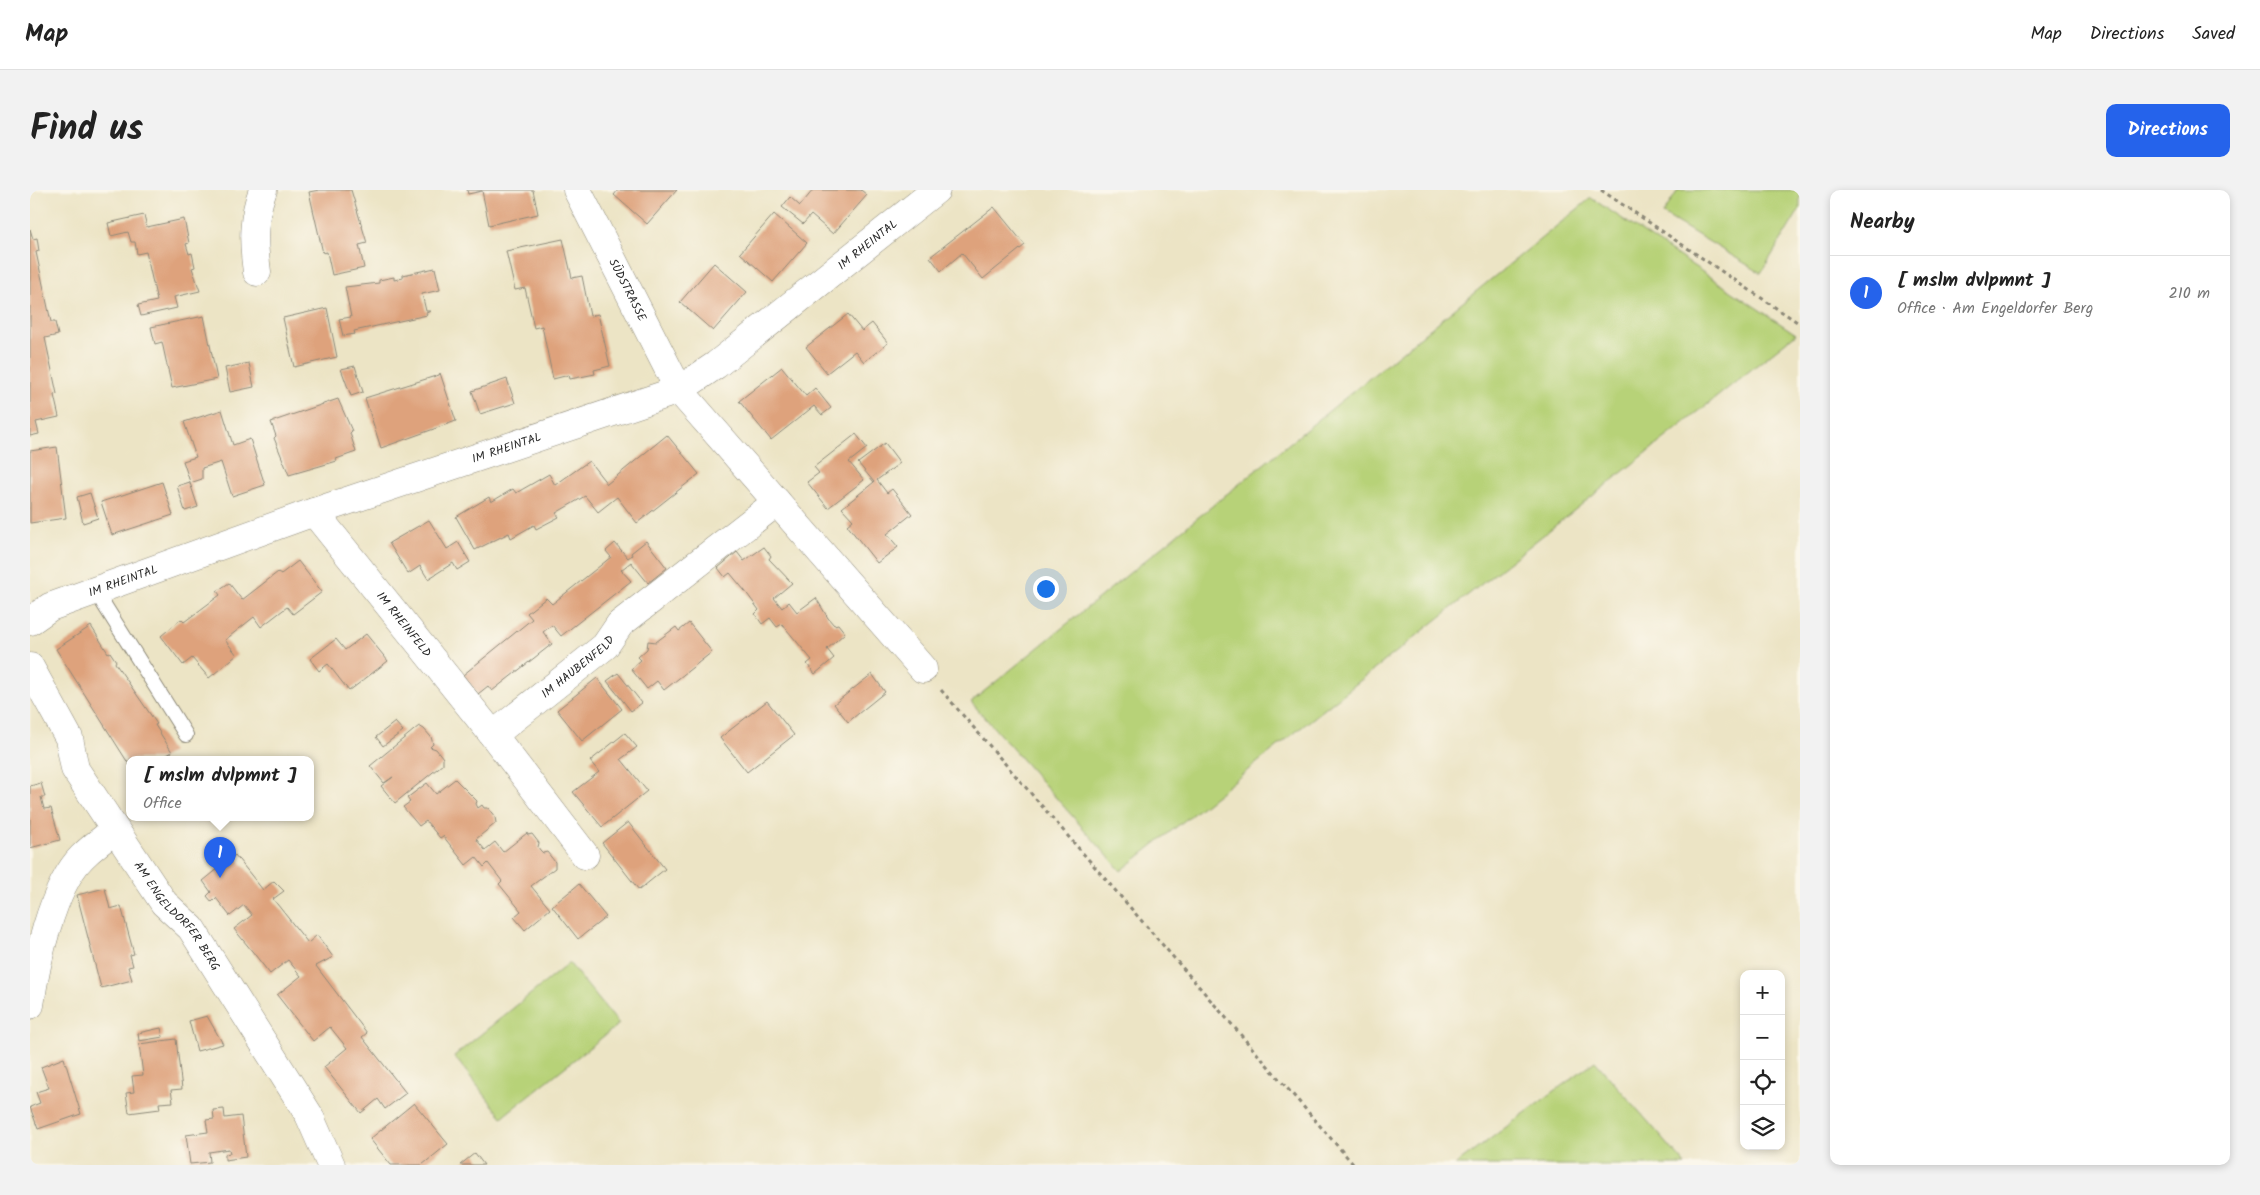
<!DOCTYPE html>
<html lang="en">
<head>
<meta charset="utf-8">
<style>
	:root { --surface:#fff; --page:#f2f2f2; --text:#222; --muted:#767676; --line:#e0e0e0; --accent:#2563eb }
	body { margin:0; font-family:Kalam,sans-serif; background:var(--page); color:var(--text) }
	.controls { position:absolute; right:15px; bottom:15px; display:grid; overflow:hidden; border-radius:10px; box-shadow:0 2px 8px #0003 }
	.controls button { width:45px; height:45px; display:grid; place-items:center; padding:0; border:0; border-bottom:1px solid var(--line); background:var(--surface); color:var(--text); font:25px sans-serif }
	.you { position:absolute; left:1015px; top:398px; width:18px; height:18px; margin:-12px; border:4px solid #fff; border-radius:50%; background:#1a73e8; box-shadow:0 0 0 8px #1a73e833 }
	.badge { display:grid; place-items:center; width:32px; height:32px; border-radius:50%; background:var(--accent); color:#fff; font-size:16px; font-weight:700 }
	.pin { position:absolute; translate:-50% -41px; filter:drop-shadow(0 1px 2px #0008) }
	.pin::after { content:''; position:absolute; top:26px; width:18px; height:15px; background:inherit; clip-path:polygon(0 0,100% 0,50% 100%) }
	.popup { position:absolute; left:96px; top:566px; width:188px; height:65px; box-sizing:border-box; display:grid; place-content:center; border-radius:10px; background:var(--surface); filter:drop-shadow(0 1px 4px #0005); font-size:16px; white-space:nowrap; color:var(--muted) }
	.popup b { font-size:19px; color:var(--text) }
	.popup::after { content:''; position:absolute; left:50%; top:100%; margin-left:-10px; border:10px solid transparent; border-top-color:var(--surface) }
	.list { margin:0; padding:0; list-style:none }
	h2 { display:flex; justify-content:space-between; align-items:center; height:65px; margin:0; padding:0 20px; font-size:21px }
	h2 small { font-size:16px; font-weight:400; color:var(--muted) }
	.list li { display:grid; grid-template-columns:32px 1fr auto; gap:15px; align-items:center; box-sizing:border-box; height:75px; padding:0 20px; border-top:1px solid var(--line) }
	.list b { display:block; font-size:19px; white-space:nowrap }
	.list p { margin:0; font-size:16px; white-space:nowrap; color:var(--muted) }
	.list em { font-size:16px; font-style:normal; color:var(--muted) }
	.icon { flex:none; width:28px; height:28px; fill:none; stroke:currentColor; stroke-width:2; stroke-linecap:round; stroke-linejoin:round }
	.map { position:relative; flex:none; width:1770px; height:975px; overflow:hidden; border-radius:10px }
	header { display:flex; align-items:center; gap:30px; box-sizing:border-box; height:70px; padding:0 25px; background:var(--surface); border-bottom:1px solid var(--line) }
	header strong { font-size:24px }
	nav { display:flex; gap:28px; margin-inline-start:auto; font-size:18px }
	.intro { display:flex; align-items:center; justify-content:space-between; box-sizing:border-box; height:120px; padding:0 30px }
	h1 { margin:0; font-size:35px }
	.button { padding:12px 22px; border-radius:10px; background:var(--accent); color:#fff; font-size:18px; font-weight:700 }
	main { display:flex; gap:30px; padding:0 30px }
	aside { flex:1; background:var(--surface); border-radius:10px; box-shadow:0 2px 8px #0003 }
	.map>svg:first-child { display:block }
</style>
</head>
<body>
<header>
<strong>Map</strong>
<nav><a>Map</a><a>Directions</a><a>Saved</a></nav>
</header>
<div class="intro"><h1>Find us</h1><a class="button">Directions</a></div>
<main>
<div class="map">
<svg width="1770" height="975" viewBox="0 0 1770 975">
	<rect width="100%" height="100%" fill="#fbf7ec"/>
	<filter id="ink" filterUnits="userSpaceOnUse"><feTurbulence type="fractalNoise" baseFrequency=".02" numOctaves="2"/><feDisplacementMap in="SourceGraphic" scale="10" xChannelSelector="R" yChannelSelector="G"/><feConvolveMatrix kernelMatrix="1 2 1 2 8 2 1 2 1" color-interpolation-filters="sRGB"/></filter>
	<filter id="wash" filterUnits="userSpaceOnUse"><feTurbulence type="fractalNoise" baseFrequency=".0096" numOctaves="4" result="noise"/><feDisplacementMap in="SourceGraphic" scale="20" xChannelSelector="R" yChannelSelector="G"/><feGaussianBlur stdDeviation="1.12" result="paint"/><feColorMatrix in="noise" values="0 0 0 0 0 0 0 0 0 0 0 0 0 0 0 0 0 1.4 0 .05"/><feComposite in="paint" operator="in"/></filter>
	<g filter="url(#wash)">
		<rect width="100%" height="100%" fill="#ece4c5"/>
		<!-- green -->
		<g fill="#b7d278" stroke="#717e52">
			<path d="M1648,0H1770V19L1731,83L1633,24Z"/>
			<path d="M1561,8L1766,144L1091,681L941,512Z"/>
			<path d="M539,773L589,834L472,927L424,866Z"/>
			<path d="M1565,871L1656,975H1425Z"/>
		</g>
		<g id="blocks">
			<!-- building -->
			<g fill="#dea27b">
				<path d="M289,0H321L337,53L329,55L334,78L302,85L297,62L293,63L279,2Z"/>
				<path d="M437,0H503L508,24L459,35L452,1L438,4Z"/>
				<path d="M588,0H647L617,34L584,5Z"/>
				<path d="M783,0H831L837,5L803,44L781,25L773,34L752,17L760,7L770,16Z"/>
				<path d="M964,17L995,55L953,89L932,63L911,81L900,67Z"/>
				<path d="M744,24L777,53L743,92L710,63Z"/>
				<path d="M114,25L117,37L154,29L159,53L156,54L159,64L162,63L165,77L162,78L170,101L144,107L147,118L111,126L108,115L127,111L116,62L107,64L105,52H101L98,42L81,46L78,33Z"/>
				<path d="M0,39L3,49L7,48L9,61L6,62L21,132H25L28,145L15,148L27,204L24,205L29,227L6,232L9,244L0,246Z"/>
				<path d="M533,49L542,88L552,86L560,126L568,124L580,176L564,180L565,184L540,189L539,185L523,189L512,136L504,138L495,98L485,100L476,61Z"/>
				<path d="M684,73L717,102L683,141L650,112Z"/>
				<path d="M405,78L410,100L392,104L396,121H401L396,123L397,125L324,141L325,144L313,146L309,129L321,127L315,97L349,93V90L364,87V90L373,88V85Z"/>
				<path d="M297,118L307,167L264,177L253,128Z"/>
				<path d="M818,124L832,141L842,133L858,153L834,172L825,161L797,183L776,157Z"/>
				<path d="M174,126L187,189L142,198L132,152L125,154L121,137Z"/>
				<path d="M219,173L224,197L200,202L195,178Z"/>
				<path d="M325,176L333,202L321,206L311,179Z"/>
				<path d="M752,177L776,206L785,198L801,218L792,225L784,216L741,250L709,211Z"/>
				<path d="M410,183L426,231L351,258L335,208L409,185Z"/>
				<path d="M477,189L485,213L450,224L442,201Z"/>
				<path d="M308,209L322,241L320,243L326,262L306,269L307,271L259,285L244,248L246,246L241,232Z"/>
				<path d="M192,220L203,255L220,249L235,295L202,306L191,272L172,278V289L160,293L168,317L155,321L147,296L160,292L153,271L166,267L154,232Z"/>
				<path d="M826,244L837,258L819,272L834,290L798,318L777,292L789,283L784,277Z"/>
				<path d="M637,245L669,284L607,333L587,307L568,322L555,306L526,323L529,327L506,339L504,335L481,348L479,343L445,360L426,327L459,307L461,312L483,299L486,303L519,284L525,295L559,271L577,294Z"/>
				<path d="M855,253L870,273L847,290L857,303L862,299L882,324L857,344L868,357L847,373L817,335L823,330L812,318L844,292L828,273Z"/>
				<path d="M27,257L36,328L0,333V261Z"/>
				<path d="M132,292L143,325L82,345L71,312Z"/>
				<path d="M60,303L68,328L53,333L47,307Z"/>
				<path d="M399,330L417,359L428,352L440,372L427,380L423,373L398,389L390,376L378,384L359,353Z"/>
				<path d="M616,351L637,378L618,393L601,372L591,380L601,391L531,446L522,435L513,442L522,454L462,501L458,496L448,504L433,485L502,429L497,423L516,408L522,414L551,391L581,367L576,361L585,353L598,368L602,365L601,363Z"/>
				<path d="M734,357L741,366L739,369L762,393L744,408L752,418L759,412L767,422L786,408L798,428L804,435L808,434L815,443L797,459L804,468L785,484L777,474L782,470L752,434L747,437L740,428L732,434L725,424L729,420L715,401L700,383L695,387L688,378L707,362L714,371Z"/>
				<path d="M268,371L292,402L263,424L257,417L231,437L224,427L195,450L207,465L179,488L162,468L153,475L131,446L151,429L154,432L190,405L187,401L199,393L212,410L248,382L251,384Z"/>
				<path d="M659,433L682,462L634,500L627,491L617,499L601,479L611,470L608,467L617,459L618,451L626,452L646,437L649,441Z"/>
				<path d="M61,436L78,463L80,462L86,471L85,473L127,534L125,535L142,562L130,569H100V576L26,459Z"/>
				<path d="M336,444L358,471L319,501L298,474L289,481L280,469L306,449L315,460Z"/>
				<path d="M588,483L612,513L601,521L577,491Z"/>
				<path d="M842,484L855,502L818,532L804,514Z"/>
				<path d="M567,488L592,519L552,551L527,520Z"/>
				<path d="M737,511L764,545L717,582L690,548Z"/>
				<path d="M365,532L373,541L353,556L346,547Z"/>
				<path d="M389,536L394,539L401,547L403,554L400,557L406,559L413,568V574L365,613L351,596L363,587L354,593L340,576Z"/>
				<path d="M595,543L607,557L591,569L617,601L572,637L543,602L569,582L560,571Z"/>
				<path d="M425,589L447,611L446,614L448,618L452,615L454,618H458L465,627L466,633L446,649L455,660L465,652L473,662L497,643L498,645L502,644L509,653L508,657L510,660L513,663L517,662L525,672V678L501,696L520,719L495,740L484,727L491,721L469,694L472,691L458,673L454,677L446,667L436,675L413,646L410,648L396,631L389,636L373,617L380,612L377,608L397,593L406,604Z"/>
				<path d="M11,593L15,607H11L14,619L21,618L30,650L0,658V596Z"/>
				<path d="M598,632L635,679L609,700L572,653Z"/>
				<path d="M205,665L233,700L244,691L254,701L243,709L278,753L287,745L303,767L286,776L337,843L332,847L376,903L355,919L348,909L331,923L294,877L317,858L300,837L283,851L247,805L271,786L258,770L240,784L222,761L204,739L222,725L214,715L200,726L186,708L182,712L177,706L181,702L173,691Z"/>
				<path d="M549,694L576,727L548,749L522,716Z"/>
				<path d="M75,698L80,719L91,716L104,764L100,765L103,776L98,777L102,790L71,798L47,705Z"/>
				<path d="M177,826L193,854L167,861L159,831Z"/>
				<path d="M131,838L133,847L109,851L108,843Z"/>
				<path d="M146,849L152,899L141,900L143,912L129,913L130,919L99,923L96,903L104,902L102,886L113,885L109,854Z"/>
				<path d="M34,868L51,924L8,939L0,917L10,913L6,902L19,898L11,877Z"/>
				<path d="M384,913L418,954L392,975H361L340,949Z"/>
				<path d="M194,919L195,928L211,926L216,967L195,970V964L200,963L199,959L179,962L180,972L160,974L156,945L178,942L176,930L184,929L183,920Z"/>
				<path d="M445,963L454,975H430Z"/>
			</g>
		</g>
	</g>
	<g filter="url(#ink)">
		<use href="#blocks" fill-opacity="0" stroke="#8c8878" stroke-width="1"/>
		<g fill="none" stroke-linecap="round" stroke-linejoin="round">
			<!-- lane casing -->
			<g stroke="#8c8878" stroke-width="16">
				<path id="lane" d="M68,400L73,413L156,545"/>
			</g>
			<!-- street casing -->
			<g stroke="#8c8878" stroke-width="29">
				<g id="street">
					<path id="s1" d="M547,0L649,200L893,479"/>
					<path d="M227,82C223,53 222,28 233,0"/>
					<path id="s2" d="M284,322L463,545L555,665"/>
					<path id="s3" d="M0,431L20,417L284,322L649,200L686,175L906,0"/>
					<path id="s4" d="M0,477L39,548L45,579L134,713L161,738L279,925L301,975"/>
					<path id="s5" d="M463,545L575,456L590,434L747,312"/>
					<path d="M0,815C6,773 22,697 52,667C62,657 74,648 85,640"/>
				</g>
			</g>
			<!-- path -->
			<g stroke="#8c8878" stroke-width="3" stroke-dasharray="4 4" stroke-linecap="butt">
				<path d="M1571,0L1770,134"/>
				<path d="M911,500L1324,975"/>
			</g>
			<!-- lane -->
			<use href="#lane" stroke="#fff" stroke-width="14"/>
			<!-- street -->
			<use href="#street" stroke="#fff" stroke-width="28"/>
		</g>
	</g>
	<g text-anchor="middle" stroke-width="4.5" stroke-linejoin="round" paint-order="stroke">
		<!-- street labels -->
		<g font-size="12" fill="#2b2b2b" stroke="#fbf7ec">
			<text dy="4" stroke="none"><textPath href="#s3" startOffset="928">IM RHEINTAL</textPath></text>
			<text dy="4" stroke="none"><textPath href="#s1" startOffset="112">SÜDSTRASSE</textPath></text>
			<text dy="4" stroke="none"><textPath href="#s3" startOffset="508">IM RHEINTAL</textPath></text>
			<text dy="4" stroke="none"><textPath href="#s3" startOffset="102">IM RHEINTAL</textPath></text>
			<text dy="4" stroke="none"><textPath href="#s2" startOffset="144">IM RHEINFELD</textPath></text>
			<text dy="4" stroke="none"><textPath href="#s5" startOffset="109">IM HAUBENFELD</textPath></text>
			<text dy="4" stroke="none"><textPath href="#s4" startOffset="292">AM ENGELDORFER BERG</textPath></text>
		</g>
	</g>
</svg>
<div class="controls">
<button>+</button>
<button>−</button>
<button><svg class="icon" aria-label="locate" viewBox="0 0 24 24"><circle cx="12" cy="12" r="6"/><path d="M12 2v4M12 18v4M2 12h4M18 12h4"/></svg></button>
<button><svg class="icon" aria-label="layers" viewBox="0 0 24 24"><path d="M12 4l9 5-9 5-9-5zM3 14l9 5 9-5"/></svg></button>
</div>
<div class="you"></div>
<div class="pin badge" style="left:190px;top:688px">1</div>
<div class="popup"><b>[ mslm dvlpmnt ]</b>Office</div>
</div>
<aside>
<h2>Nearby<small></small></h2>
<ul class="list">
<li><span class="badge">1</span><div><b>[ mslm dvlpmnt ]</b><p>Office · Am Engeldorfer Berg</p></div><em>210 m</em></li>
</ul>
</aside>
</main>
</body>
</html>
